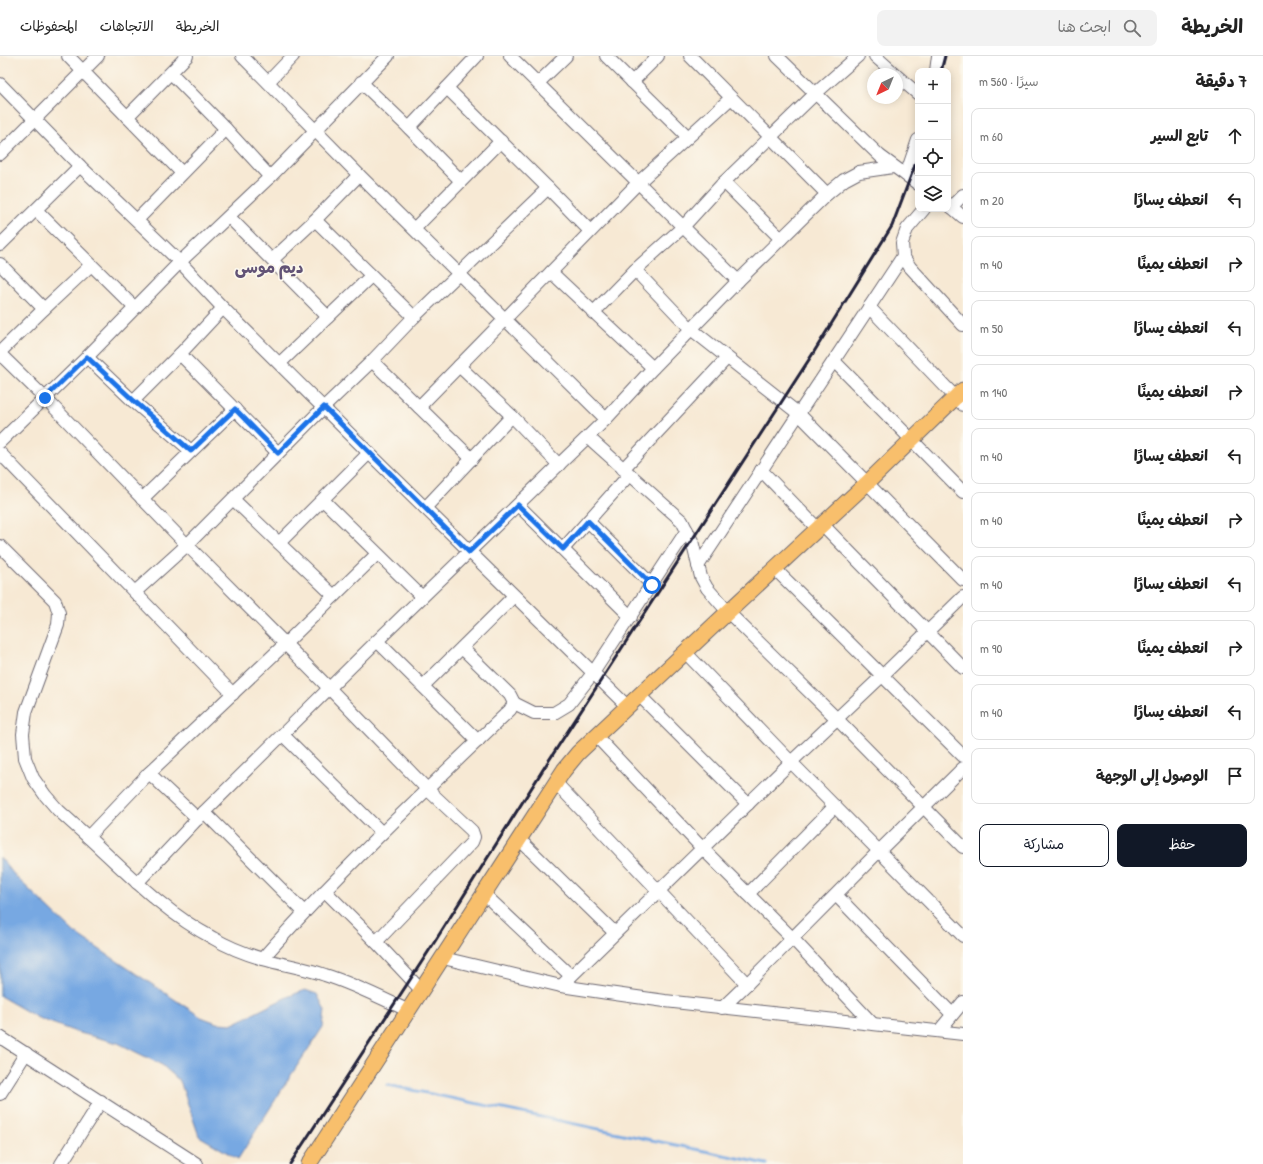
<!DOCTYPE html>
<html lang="ar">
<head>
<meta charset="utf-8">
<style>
	:root { --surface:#fff; --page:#f2f2f2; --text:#222; --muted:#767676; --line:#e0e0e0; --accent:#111827 }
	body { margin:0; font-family:"Patrick Hand","Playpen Sans Arabic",sans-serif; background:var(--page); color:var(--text); direction:rtl }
	.controls { position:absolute; right:12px; top:12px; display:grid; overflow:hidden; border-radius:8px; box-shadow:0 2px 10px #0003 }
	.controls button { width:36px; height:36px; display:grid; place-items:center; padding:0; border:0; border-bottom:1px solid var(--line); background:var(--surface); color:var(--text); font:20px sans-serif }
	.compass { position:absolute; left:867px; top:12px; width:36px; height:36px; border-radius:50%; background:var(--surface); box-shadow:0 2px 10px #0003; rotate:223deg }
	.stop { position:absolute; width:12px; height:12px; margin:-9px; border:3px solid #1a73e8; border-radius:50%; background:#fff }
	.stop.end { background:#1a73e8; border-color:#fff; box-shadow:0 1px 4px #0008 }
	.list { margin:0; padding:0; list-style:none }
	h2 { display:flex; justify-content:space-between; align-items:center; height:52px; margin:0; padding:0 16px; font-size:17px }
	h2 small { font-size:13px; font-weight:400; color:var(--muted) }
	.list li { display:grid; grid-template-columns:26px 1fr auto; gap:12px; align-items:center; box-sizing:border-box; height:56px; margin:0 8px 8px; padding:0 8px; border:1px solid var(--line); border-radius:8px }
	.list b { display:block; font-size:15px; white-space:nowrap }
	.list em { font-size:13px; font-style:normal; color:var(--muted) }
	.actions { display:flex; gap:8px; padding:12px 16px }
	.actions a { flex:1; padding:9px 0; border:1px solid var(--accent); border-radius:8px; text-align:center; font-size:14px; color:var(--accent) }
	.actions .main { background:var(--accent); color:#fff }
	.icon { flex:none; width:22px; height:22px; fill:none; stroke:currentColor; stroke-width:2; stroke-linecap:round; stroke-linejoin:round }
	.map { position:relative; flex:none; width:963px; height:1108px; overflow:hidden; direction:ltr }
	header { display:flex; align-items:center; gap:24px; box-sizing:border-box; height:56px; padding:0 20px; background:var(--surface); border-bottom:1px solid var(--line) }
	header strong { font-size:19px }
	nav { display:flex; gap:22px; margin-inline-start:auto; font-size:14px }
	.search { width:280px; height:36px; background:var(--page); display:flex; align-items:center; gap:10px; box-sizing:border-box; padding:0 14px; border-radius:8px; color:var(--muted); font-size:15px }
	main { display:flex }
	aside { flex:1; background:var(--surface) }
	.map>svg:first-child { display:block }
</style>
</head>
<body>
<header>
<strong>الخريطة</strong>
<div class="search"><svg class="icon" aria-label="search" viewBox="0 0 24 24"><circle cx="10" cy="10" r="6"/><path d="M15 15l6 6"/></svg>ابحث هنا</div>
<nav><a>الخريطة</a><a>الاتجاهات</a><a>المحفوظات</a></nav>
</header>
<main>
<aside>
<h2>7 دقيقة<small>سيرًا · 560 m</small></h2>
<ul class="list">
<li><svg class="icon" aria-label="ahead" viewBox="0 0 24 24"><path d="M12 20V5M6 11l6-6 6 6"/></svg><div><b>تابع السير</b></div><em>60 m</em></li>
<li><svg class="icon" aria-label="left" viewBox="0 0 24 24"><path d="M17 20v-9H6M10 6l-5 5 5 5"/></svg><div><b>انعطف يسارًا</b></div><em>20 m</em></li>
<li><svg class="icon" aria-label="right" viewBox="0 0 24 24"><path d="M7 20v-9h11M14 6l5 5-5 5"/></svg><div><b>انعطف يمينًا</b></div><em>40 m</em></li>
<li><svg class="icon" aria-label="left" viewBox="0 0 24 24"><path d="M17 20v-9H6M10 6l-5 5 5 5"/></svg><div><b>انعطف يسارًا</b></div><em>50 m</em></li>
<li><svg class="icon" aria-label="right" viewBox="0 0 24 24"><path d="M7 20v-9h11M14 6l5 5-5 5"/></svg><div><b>انعطف يمينًا</b></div><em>140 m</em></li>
<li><svg class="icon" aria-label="left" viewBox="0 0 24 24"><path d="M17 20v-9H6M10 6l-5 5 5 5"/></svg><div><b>انعطف يسارًا</b></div><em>40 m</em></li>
<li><svg class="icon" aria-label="right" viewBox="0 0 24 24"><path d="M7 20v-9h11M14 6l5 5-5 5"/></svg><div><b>انعطف يمينًا</b></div><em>40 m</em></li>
<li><svg class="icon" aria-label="left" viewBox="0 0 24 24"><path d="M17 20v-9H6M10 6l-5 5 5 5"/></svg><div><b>انعطف يسارًا</b></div><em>40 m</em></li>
<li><svg class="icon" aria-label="right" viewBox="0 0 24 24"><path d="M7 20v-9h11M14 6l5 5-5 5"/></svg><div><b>انعطف يمينًا</b></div><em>90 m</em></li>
<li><svg class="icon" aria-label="left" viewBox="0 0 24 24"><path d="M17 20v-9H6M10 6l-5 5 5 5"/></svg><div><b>انعطف يسارًا</b></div><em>40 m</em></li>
<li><svg class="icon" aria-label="arrive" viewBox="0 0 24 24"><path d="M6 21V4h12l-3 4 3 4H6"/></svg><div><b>الوصول إلى الوجهة</b></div></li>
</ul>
<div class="actions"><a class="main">حفظ</a><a>مشاركة</a></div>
</aside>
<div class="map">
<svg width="963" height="1108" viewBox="0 0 963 1108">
	<rect width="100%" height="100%" fill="#fbf7ec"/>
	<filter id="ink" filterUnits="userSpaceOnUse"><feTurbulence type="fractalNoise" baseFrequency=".025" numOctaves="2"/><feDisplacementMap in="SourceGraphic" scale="8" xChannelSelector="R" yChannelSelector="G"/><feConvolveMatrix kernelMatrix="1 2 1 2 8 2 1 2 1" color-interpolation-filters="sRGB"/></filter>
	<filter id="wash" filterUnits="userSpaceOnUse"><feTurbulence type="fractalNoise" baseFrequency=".012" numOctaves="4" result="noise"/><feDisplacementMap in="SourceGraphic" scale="16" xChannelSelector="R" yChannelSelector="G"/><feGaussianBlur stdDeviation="0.9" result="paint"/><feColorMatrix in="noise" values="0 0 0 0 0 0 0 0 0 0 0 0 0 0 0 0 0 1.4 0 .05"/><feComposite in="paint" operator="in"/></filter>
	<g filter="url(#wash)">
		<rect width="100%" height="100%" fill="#f7e9d4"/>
		<!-- water -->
		<path fill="#77a8e2" stroke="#4c658e" d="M0,801L16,821L75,877L201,961L217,967L233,968L287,941L305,934L317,938L325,954L323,971L291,1019L238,1103L199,1080L180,1025L162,1009L118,987L76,976L38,962L0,940Z"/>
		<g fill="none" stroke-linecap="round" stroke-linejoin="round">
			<!-- stream -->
			<path stroke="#77a8e2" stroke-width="3" d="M388,1029L767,1108"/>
		</g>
	</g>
	<g filter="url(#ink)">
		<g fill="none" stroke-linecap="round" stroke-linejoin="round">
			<!-- minor casing -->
			<g stroke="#6d6871" stroke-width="14">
				<g id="minor">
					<path d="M68,0L182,117"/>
					<path d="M242,0L359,119L606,363"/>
					<path d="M510,0L738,225"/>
					<path d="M606,0L688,81"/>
					<path d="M690,0L827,138"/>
					<path d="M777,0L880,100L918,128"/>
					<path d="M875,0L895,18"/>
					<path d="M936,15L938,0"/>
					<path d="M171,17L226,73L270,121"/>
					<path d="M897,20L918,38"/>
					<path d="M268,26L293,0"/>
					<path d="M361,26L409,72L461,125"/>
					<path d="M632,26L658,0"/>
					<path d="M538,27L566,0"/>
					<path d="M0,28L80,110L180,206L223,252L369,397L627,650"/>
					<path d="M447,32L548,132L590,175"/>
					<path d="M127,61L187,0"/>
					<path d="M409,72L477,0"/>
					<path d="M0,98L98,0"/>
					<path d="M906,119L918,84"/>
					<path d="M724,126L781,183"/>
					<path d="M948,148L963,161"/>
					<path d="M951,151L963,139"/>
					<path d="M924,153L907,173L902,187L903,200L910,211L963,269"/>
					<path d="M36,154L135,252"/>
					<path d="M229,161L328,261"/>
					<path d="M137,164L226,73"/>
					<path d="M315,164L414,261"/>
					<path d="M414,173L501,85"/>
					<path d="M0,189L80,110"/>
					<path d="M272,204L315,164L359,119"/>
					<path d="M0,208L44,253"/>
					<path d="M635,214L691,273L799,358L963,524"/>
					<path d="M551,216L653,312"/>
					<path d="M869,251L963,349"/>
					<path d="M593,257L635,214L683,171L724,126L816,37L858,0"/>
					<path d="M0,296L44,253L91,209"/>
					<path d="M0,298L45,342L187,489L330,633L427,733L472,775L474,781L472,786L376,886L325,835"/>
					<path d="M180,298L278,397"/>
					<path d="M87,301L133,345L191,395"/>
					<path d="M372,305L472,403"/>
					<path d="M834,305L963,436"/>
					<path d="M280,307L371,220"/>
					<path d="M459,310L512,360L559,409"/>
					<path d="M133,345L180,298L223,252"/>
					<path d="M419,351L639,126L731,42"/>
					<path d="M588,381L682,465L692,485L701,521L707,532L728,556L837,663L963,791"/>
					<path d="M0,386L87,301L180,206L270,121L388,0"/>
					<path d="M0,397L233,638"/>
					<path d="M623,413L727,302"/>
					<path d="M761,414L818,473"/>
					<path d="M142,443L235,353"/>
					<path d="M233,443L334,540"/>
					<path d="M323,444L422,541"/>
					<path d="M518,449L631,561"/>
					<path d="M425,452L512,360"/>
					<path d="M588,465L652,529"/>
					<path d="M823,469L963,612"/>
					<path d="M279,487L369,397"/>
					<path d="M0,490L55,545L59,557L58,569L26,656L23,678L25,702L33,722L45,739L58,754L88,781"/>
					<path d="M563,493L629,419"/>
					<path d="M377,498L285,588L149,717L88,781C127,817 165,857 213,882C228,891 246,898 263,903C284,909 305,912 325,919C354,928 381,942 409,955"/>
					<path d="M698,510L903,200"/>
					<path d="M775,513L963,700"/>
					<path d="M135,536L187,489L324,351L372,305L414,261L548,132"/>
					<path d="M377,585L478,685"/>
					<path d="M685,596L791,706L963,880"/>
					<path d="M423,630L514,540"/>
					<path d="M639,639L748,748"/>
					<path d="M514,647L534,657H554L569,648L593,617L687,474"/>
					<path d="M283,679L382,777"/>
					<path d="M596,680L702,792L793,883L873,968"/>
					<path d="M149,717L198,763"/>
					<path d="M555,726L747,928L722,952"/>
					<path d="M204,756L304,856"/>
					<path d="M519,783L615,877"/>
					<path d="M137,827L204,756L377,585L606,363L653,312L738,225L827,138L844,124L859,116L893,111"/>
					<path d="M484,838L571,920"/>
					<path d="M748,838L835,750"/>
					<path d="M836,839L952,958"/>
					<path d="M376,886L422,935"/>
					<path d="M443,902L561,930L608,937L665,945L963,978"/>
					<path d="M262,903C340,815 425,735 510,654L514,647L510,639L462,592"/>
					<path d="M747,928L879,795L963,712"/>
					<path d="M561,930L791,706L882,620L963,541"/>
					<path d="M939,975L963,946"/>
					<path d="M0,981L197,1108"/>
					<path d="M0,1038L26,997"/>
					<path d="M61,1108L101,1045"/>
				</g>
			</g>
			<!-- major casing -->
			<g stroke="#6d6871" stroke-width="17">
				<path id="major" d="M309,1108L564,714L578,697L596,680L728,556L867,427L963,334"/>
			</g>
			<!-- minor -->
			<use href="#minor" stroke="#fff" stroke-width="12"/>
			<!-- major -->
			<use href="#major" stroke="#f8bf6c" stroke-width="15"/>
			<!-- rail -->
			<g stroke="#22223b" stroke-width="3">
				<path d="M941,15L945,0"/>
				<path d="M290,1108L432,890L544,712L812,299L892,170L918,101"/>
			</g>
		</g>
	</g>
	<g fill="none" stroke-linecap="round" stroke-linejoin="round" filter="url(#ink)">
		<!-- route -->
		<path stroke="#1a73e8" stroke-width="5" d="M45,342L87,301L134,345L191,395L235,353L278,397L324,351L469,496L518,449L563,493L588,465L652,529"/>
	</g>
	<g text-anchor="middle" stroke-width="3.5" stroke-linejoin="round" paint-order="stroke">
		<!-- quarter labels -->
		<g font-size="16" font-weight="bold" fill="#625376" stroke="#fbf7ec">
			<text x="269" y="217">ديم موسى</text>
		</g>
	</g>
</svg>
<div class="controls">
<button>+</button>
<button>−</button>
<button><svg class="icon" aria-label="locate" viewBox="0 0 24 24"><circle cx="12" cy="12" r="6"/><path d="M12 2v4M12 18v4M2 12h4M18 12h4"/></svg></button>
<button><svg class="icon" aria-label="layers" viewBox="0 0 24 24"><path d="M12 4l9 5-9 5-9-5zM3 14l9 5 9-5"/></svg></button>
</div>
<svg class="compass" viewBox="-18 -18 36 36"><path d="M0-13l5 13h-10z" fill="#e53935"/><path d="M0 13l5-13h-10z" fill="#767676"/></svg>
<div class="stop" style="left:652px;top:529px"></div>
<div class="stop end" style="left:45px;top:342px"></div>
</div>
</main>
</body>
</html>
